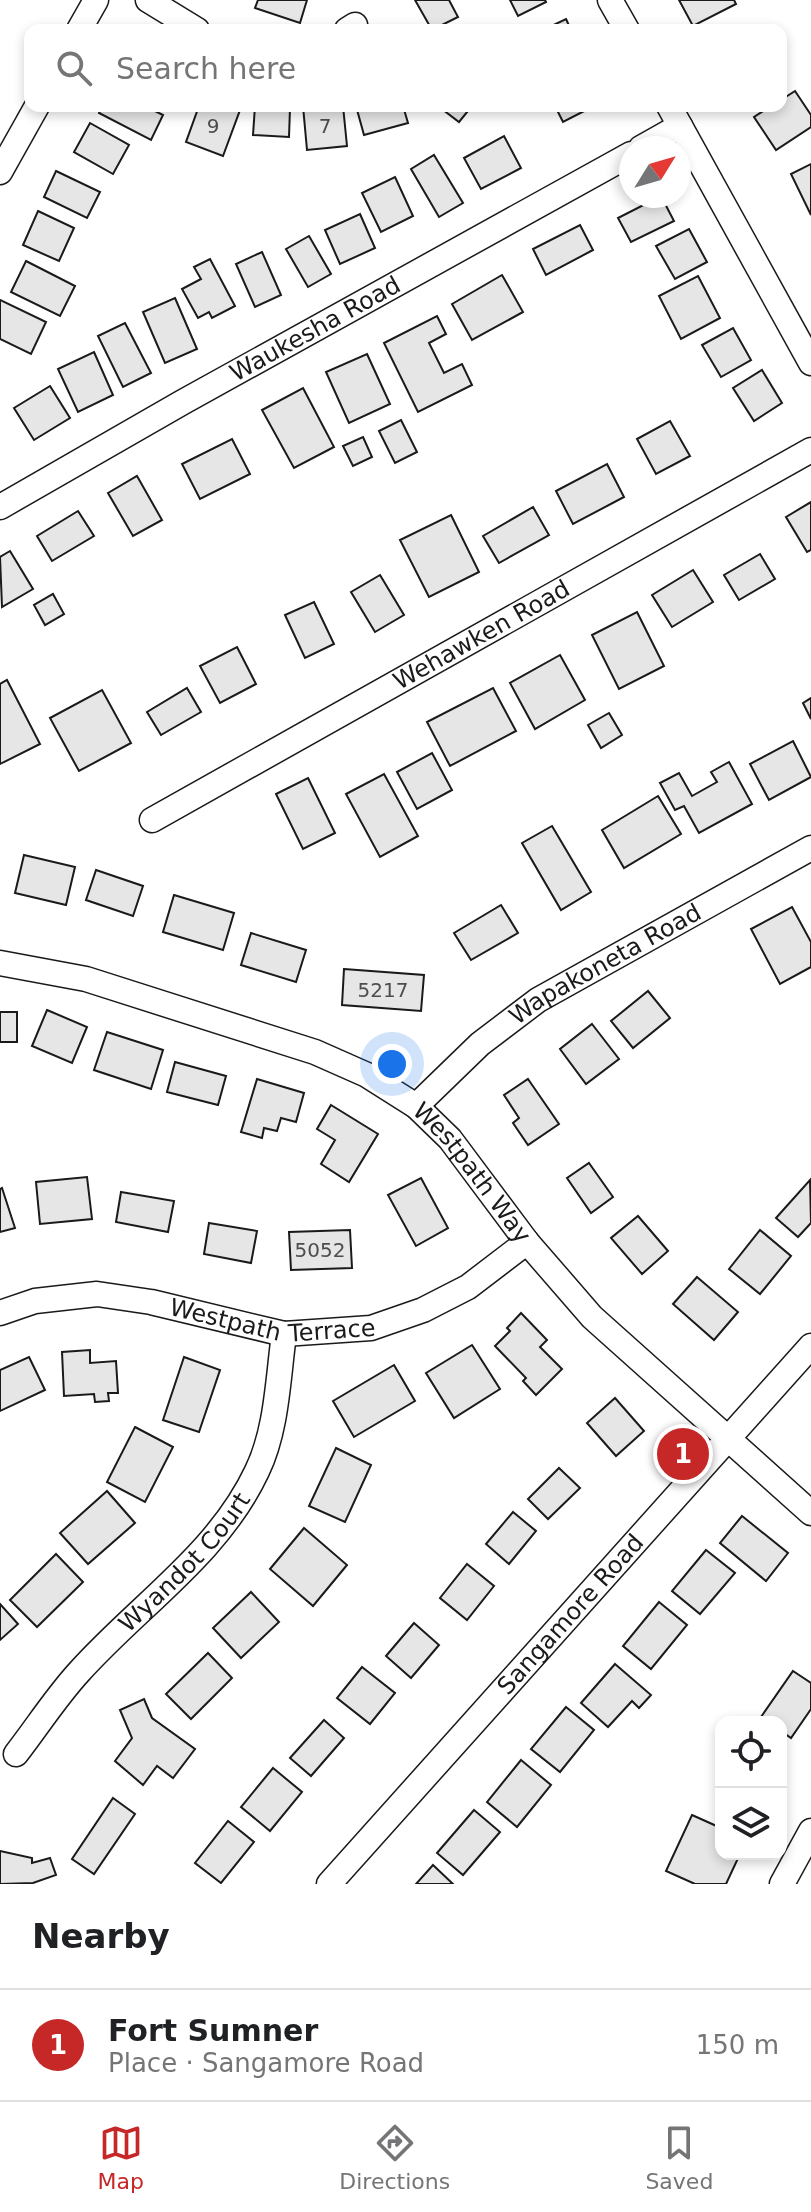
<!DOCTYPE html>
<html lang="en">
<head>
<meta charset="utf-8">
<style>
	:root { --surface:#fff; --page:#f6f6f6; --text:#202124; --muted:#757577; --line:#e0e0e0; --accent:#c62828 }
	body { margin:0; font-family:"DejaVu Sans",sans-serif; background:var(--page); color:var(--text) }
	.controls { position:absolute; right:24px; bottom:24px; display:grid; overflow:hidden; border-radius:16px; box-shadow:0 4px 12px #0003 }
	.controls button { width:72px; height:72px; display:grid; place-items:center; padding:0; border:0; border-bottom:2px solid var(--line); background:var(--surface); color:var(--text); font:40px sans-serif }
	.compass { position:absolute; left:619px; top:136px; width:72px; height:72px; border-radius:50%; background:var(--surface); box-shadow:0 4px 12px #0003; rotate:53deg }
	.you { position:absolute; left:392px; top:1064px; width:28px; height:28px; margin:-20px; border:6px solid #fff; border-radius:50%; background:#1a73e8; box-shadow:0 0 0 12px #1a73e833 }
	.badge { display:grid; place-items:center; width:52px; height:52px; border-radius:50%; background:var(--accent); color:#fff; font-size:26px; font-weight:700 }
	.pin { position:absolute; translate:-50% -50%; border:4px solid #fff; box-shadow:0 2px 8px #0006 }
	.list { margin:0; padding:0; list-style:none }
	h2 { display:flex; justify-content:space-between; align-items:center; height:104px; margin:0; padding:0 32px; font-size:34px }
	h2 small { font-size:26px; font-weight:400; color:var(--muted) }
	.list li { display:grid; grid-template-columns:52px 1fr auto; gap:24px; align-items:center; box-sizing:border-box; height:112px; padding:0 32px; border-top:2px solid var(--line) }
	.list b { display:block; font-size:30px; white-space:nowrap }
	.list p { margin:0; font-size:26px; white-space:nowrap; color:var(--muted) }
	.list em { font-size:26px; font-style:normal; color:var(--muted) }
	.icon { flex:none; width:44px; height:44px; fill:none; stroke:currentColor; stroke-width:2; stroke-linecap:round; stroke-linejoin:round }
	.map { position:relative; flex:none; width:811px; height:1884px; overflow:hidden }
	.search { position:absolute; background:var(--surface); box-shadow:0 4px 12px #0003; left:24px; right:24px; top:24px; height:88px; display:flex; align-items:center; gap:20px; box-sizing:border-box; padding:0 28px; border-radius:16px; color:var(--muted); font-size:30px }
	.sheet { height:216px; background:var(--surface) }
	nav { display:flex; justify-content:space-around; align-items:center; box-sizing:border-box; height:112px; border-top:2px solid var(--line); background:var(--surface); font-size:22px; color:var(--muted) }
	nav a { display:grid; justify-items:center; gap:4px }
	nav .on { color:var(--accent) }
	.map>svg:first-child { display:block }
</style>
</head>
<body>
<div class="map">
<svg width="811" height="1884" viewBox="0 0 811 1884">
	<rect width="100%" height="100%" fill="#fff"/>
	<!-- building -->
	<g fill="#e6e6e6" stroke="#1a1a1a" stroke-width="2">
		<path d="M258,0H307L300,23L255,8Z"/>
		<path d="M415,0H449L458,17L432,30Z"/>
		<path d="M510,0H545L546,2L518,16Z"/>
		<path d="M679,0H734L736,4L693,26Z"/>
		<path d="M566,19L571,30H543Z"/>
		<path d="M795,91L811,115V127L776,150L754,117L771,106H781V100Z"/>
		<path d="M102,106H145L163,115L151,140L99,113Z"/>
		<path d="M199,106H228L240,110L223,156L186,142Z"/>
		<path d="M255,106L290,108L289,137L253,135Z"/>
		<path d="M303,106H343L347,146L307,150Z"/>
		<path d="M356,106H403L408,123L364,135Z"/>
		<path d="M438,106H472L459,122Z"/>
		<path d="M555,106H594L563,122Z"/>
		<path d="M90,123L129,145L113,174L74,152Z"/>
		<path d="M504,136L521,168L481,189L464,158Z"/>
		<path d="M434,155L463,203L439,217L411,169Z"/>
		<path d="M811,164V215L791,174Z"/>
		<path d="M56,171L100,192L87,218L44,197Z"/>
		<path d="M395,177L413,216L381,232L362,193Z"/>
		<path d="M661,196L674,221L631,242L618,218Z"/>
		<path d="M38,211L74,228L59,261L23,245Z"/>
		<path d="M360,214L375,248L340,264L325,230Z"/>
		<path d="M580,225L593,250L546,275L533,249Z"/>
		<path d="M689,229L707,262L675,279L656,246Z"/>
		<path d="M309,236L331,274L308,287L286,249Z"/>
		<path d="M262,252L281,295L255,307L236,264Z"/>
		<path d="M210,259L235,306L212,318L209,312L198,318L182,289L201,279L194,267Z"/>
		<path d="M26,261L75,286L60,316L11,292Z"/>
		<path d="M502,275L523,312L472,340L452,304Z"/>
		<path d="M698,276L720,318L681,339L659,296Z"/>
		<path d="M175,298L197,349L165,363L143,312Z"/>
		<path d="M0,300L46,322L31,354L0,339Z"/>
		<path d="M437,316L446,334L429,343L444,373L462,364L472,385L418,412L384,343Z"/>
		<path d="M125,323L151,373L123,387L98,336Z"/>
		<path d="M733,328L751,360L721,377L702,345Z"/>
		<path d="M94,352L113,395L78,412L58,369Z"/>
		<path d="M367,354L390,404L349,423L326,372Z"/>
		<path d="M762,370L782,403L754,421L733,388Z"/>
		<path d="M50,386L70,418L34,440L14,408Z"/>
		<path d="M303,388L334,447L294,468L262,410Z"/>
		<path d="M401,420L417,452L395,463L379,431Z"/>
		<path d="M670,421L690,456L656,474L637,439Z"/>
		<path d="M363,437L372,457L353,466L343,446Z"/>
		<path d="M232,439L250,474L200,499L182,464Z"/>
		<path d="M607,464L624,497L573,524L556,491Z"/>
		<path d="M137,476L162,520L133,536L108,493Z"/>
		<path d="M811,502V550L807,552L786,517Z"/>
		<path d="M533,507L549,535L499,563L483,536Z"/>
		<path d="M78,511L94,536L52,561L37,536Z"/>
		<path d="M451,515L479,572L429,597L400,540Z"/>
		<path d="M10,551L33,589L2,607L0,557Z"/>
		<path d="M760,554L775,579L739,600L724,575Z"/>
		<path d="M693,570L713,602L672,627L652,595Z"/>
		<path d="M380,575L404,615L375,632L351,592Z"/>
		<path d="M53,594L64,614L45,625L34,605Z"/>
		<path d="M314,602L334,644L305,658L285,615Z"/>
		<path d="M637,612L664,666L619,689L592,635Z"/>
		<path d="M237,647L256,684L220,703L200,666Z"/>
		<path d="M560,655L585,700L535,729L510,683Z"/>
		<path d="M7,680L40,744L0,764V684Z"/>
		<path d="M187,688L201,712L161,735L147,712Z"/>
		<path d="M493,688L516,731L450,766L427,722Z"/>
		<path d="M102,690L131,743L79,771L50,718Z"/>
		<path d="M811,698V719L803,703Z"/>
		<path d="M609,713L622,735L601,748L588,725Z"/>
		<path d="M793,741L811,777L769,800L750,764Z"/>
		<path d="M432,753L452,790L417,809L397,772Z"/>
		<path d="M729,762L752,804L699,833L684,806L675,810L660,783L679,773L692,796L717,782L711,772Z"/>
		<path d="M384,774L418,836L380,857L346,794Z"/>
		<path d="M308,778L335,833L303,849L276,794Z"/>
		<path d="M658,796L681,834L624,868L602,830Z"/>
		<path d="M552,826L591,892L561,910L522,843Z"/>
		<path d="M24,855L75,867L66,905L15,893Z"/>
		<path d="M96,870L143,886L133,916L86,900Z"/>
		<path d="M174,895L234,913L223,950L163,932Z"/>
		<path d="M501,905L518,933L471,960L454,933Z"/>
		<path d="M792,907L811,942V967L780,984L751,929Z"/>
		<path d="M251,933L306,950L296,982L241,965Z"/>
		<path d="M344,969L424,975L421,1011L342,1005Z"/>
		<path d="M648,991L670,1018L633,1048L611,1021Z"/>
		<path d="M47,1010L87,1027L72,1063L32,1046Z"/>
		<rect x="0" y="1012" width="17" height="30"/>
		<path d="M592,1024L619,1059L586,1084L560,1049Z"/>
		<path d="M107,1032L163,1050L151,1089L94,1070Z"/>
		<path d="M175,1062L226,1076L218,1105L167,1092Z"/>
		<path d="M257,1079L304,1093L296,1122L281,1118L277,1131L264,1128L262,1138L241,1132Z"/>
		<path d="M528,1079L559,1124L528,1145L513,1123L519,1118L504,1095Z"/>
		<path d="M331,1105L378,1134L349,1182L321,1164L335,1140L317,1129Z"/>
		<path d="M589,1163L613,1197L591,1213L567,1178Z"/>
		<path d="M87,1177L92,1219L40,1224L36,1182Z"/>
		<path d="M421,1178L448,1228L416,1246L388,1195Z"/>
		<path d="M810,1180L811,1223L798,1237L776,1218Z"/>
		<path d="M2,1188L15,1228L0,1232V1189Z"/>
		<path d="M121,1192L174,1201L168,1232L116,1222Z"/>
		<path d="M638,1216L668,1251L642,1274L611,1238Z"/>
		<path d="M209,1223L257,1231L251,1263L204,1254Z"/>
		<path d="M350,1230L352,1268L291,1270L289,1232Z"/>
		<path d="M760,1230L791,1256L760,1294L729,1269Z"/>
		<path d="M697,1277L738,1312L714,1340L673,1304Z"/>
		<path d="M521,1313L547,1340L540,1347L562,1369L536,1395L523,1381L526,1378L495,1346L510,1331L507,1328Z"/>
		<path d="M472,1345L500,1389L454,1418L426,1373Z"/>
		<path d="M90,1350V1363L116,1361L118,1393H108L109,1401L95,1402L94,1394L64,1396L62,1352Z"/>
		<path d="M29,1357L45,1390L0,1411V1370Z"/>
		<path d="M184,1357L220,1370L199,1432L163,1420Z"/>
		<path d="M394,1365L415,1401L354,1437L333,1401Z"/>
		<path d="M615,1398L644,1431L616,1456L587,1423Z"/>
		<path d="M135,1427L173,1447L145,1502L107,1482Z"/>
		<path d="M336,1448L371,1465L345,1522L309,1506Z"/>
		<path d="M559,1468L580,1488L548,1519L528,1499Z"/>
		<path d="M107,1491L135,1523L88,1564L60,1533Z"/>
		<path d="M513,1512L536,1531L509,1564L486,1544Z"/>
		<path d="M742,1516L788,1553L766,1581L720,1543Z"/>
		<path d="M304,1528L347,1565L313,1606L270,1569Z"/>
		<path d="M706,1550L735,1573L700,1614L672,1591Z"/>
		<path d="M56,1554L83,1582L37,1627L10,1600Z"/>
		<path d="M467,1564L494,1586L467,1620L440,1598Z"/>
		<path d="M251,1592L279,1622L241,1658L213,1628Z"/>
		<path d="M659,1602L687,1625L651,1669L623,1646Z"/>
		<path d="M0,1604L18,1624L0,1640Z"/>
		<path d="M414,1623L439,1645L411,1678L386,1656Z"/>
		<path d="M208,1653L232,1678L191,1719L166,1694Z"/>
		<path d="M615,1664L651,1695L639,1708L632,1701L608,1727L581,1703Z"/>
		<path d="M362,1667L395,1693L370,1724L337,1698Z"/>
		<path d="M793,1671L811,1683V1709L791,1738L781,1731V1722H768L761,1717Z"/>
		<path d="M144,1699L152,1718L195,1749L173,1778L157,1766L143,1785L115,1761L132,1738L120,1710Z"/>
		<path d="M566,1707L594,1730L560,1772L531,1749Z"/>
		<path d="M324,1720L344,1738L311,1776L290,1758Z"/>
		<path d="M521,1760L551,1785L517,1827L487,1802Z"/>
		<path d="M273,1768L302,1792L270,1831L241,1807Z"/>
		<path d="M113,1798L135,1814L94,1874L72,1859Z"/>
		<path d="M474,1810L500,1832L463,1875L437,1853Z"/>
		<path d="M692,1815L721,1828V1854H740L726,1884H695L666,1871Z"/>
		<path d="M228,1821L254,1842L221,1883L195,1863Z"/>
		<path d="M0,1851L32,1858V1863L50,1858L56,1875L33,1883L0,1884Z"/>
		<path d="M433,1865L453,1884H416Z"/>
	</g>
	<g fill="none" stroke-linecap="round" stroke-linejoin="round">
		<!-- minor casing -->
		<g stroke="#1a1a1a" stroke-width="27">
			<g id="minor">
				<path d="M148,0L197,30"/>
				<path d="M610,0L627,30"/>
				<path d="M79,30L96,0"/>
				<path d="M347,30L355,25"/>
				<path d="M669,106L811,363"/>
				<path d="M641,148L680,126"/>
				<path d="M0,172L37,106"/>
				<path id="s1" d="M0,507L183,402L631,154"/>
				<path id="s2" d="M152,820L811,450"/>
				<path id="s3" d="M0,963L86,979L315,1052L367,1075L416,1106L450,1139L527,1242L592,1317L811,1513"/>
				<path id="s4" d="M416,1106L480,1044L538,1000L811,848"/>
				<path id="s5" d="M0,1313L35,1301L97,1294L151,1302L284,1334L371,1328L423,1310L468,1287L527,1242"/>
				<path id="s6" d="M16,1754C37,1727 56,1697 79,1672C139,1605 218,1554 257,1471C277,1430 278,1378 284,1334"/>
				<path id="s7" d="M329,1884L811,1346"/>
				<path d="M782,1884L811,1831"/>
			</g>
		</g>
		<!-- minor -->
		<use href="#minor" stroke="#fff" stroke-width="24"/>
	</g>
	<g text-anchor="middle" stroke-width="6" stroke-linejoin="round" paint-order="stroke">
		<!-- number labels -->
		<g font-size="20" fill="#4d4d4d">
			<text x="213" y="133">9</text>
			<text x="325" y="133">7</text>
			<text x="383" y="997">5217</text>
			<text x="320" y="1257">5052</text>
		</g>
		<!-- street labels -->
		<g font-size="24" fill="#1a1a1a" stroke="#fff">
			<text dy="8" stroke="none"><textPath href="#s1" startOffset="362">Waukesha Road</textPath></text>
			<text dy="8" stroke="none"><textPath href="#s2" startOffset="378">Wehawken Road</textPath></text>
			<text dy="8" stroke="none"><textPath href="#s4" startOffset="238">Wapakoneta Road</textPath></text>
			<text dy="8" stroke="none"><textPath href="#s3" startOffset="530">Westpath Way</textPath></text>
			<text dy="8" stroke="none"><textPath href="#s5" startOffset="278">Westpath Terrace</textPath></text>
			<text dy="8" stroke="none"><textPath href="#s6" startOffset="256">Wyandot Court</textPath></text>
			<text dy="8" stroke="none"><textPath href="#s7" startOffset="362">Sangamore Road</textPath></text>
		</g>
	</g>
</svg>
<div class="controls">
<button><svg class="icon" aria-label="locate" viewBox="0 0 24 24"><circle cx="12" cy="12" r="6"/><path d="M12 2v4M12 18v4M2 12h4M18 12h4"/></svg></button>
<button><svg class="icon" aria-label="layers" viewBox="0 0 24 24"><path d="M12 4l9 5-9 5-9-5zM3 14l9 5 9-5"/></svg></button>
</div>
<svg class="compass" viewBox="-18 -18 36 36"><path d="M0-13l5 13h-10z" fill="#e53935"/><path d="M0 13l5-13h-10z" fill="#757577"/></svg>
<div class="you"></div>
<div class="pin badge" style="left:683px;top:1454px">1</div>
<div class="search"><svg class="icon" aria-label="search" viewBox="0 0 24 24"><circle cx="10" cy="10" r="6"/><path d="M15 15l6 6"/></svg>Search here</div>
</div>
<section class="sheet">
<h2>Nearby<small></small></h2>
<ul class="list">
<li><span class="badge">1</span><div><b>Fort Sumner</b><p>Place · Sangamore Road</p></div><em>150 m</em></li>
</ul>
</section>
<nav>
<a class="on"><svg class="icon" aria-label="map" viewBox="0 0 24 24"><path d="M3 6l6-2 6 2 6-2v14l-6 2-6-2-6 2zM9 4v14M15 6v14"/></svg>Map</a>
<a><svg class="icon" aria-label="directions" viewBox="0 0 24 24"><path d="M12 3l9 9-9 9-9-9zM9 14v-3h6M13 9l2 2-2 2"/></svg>Directions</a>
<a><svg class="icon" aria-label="saved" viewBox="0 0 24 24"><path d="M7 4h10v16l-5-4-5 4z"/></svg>Saved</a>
</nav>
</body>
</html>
